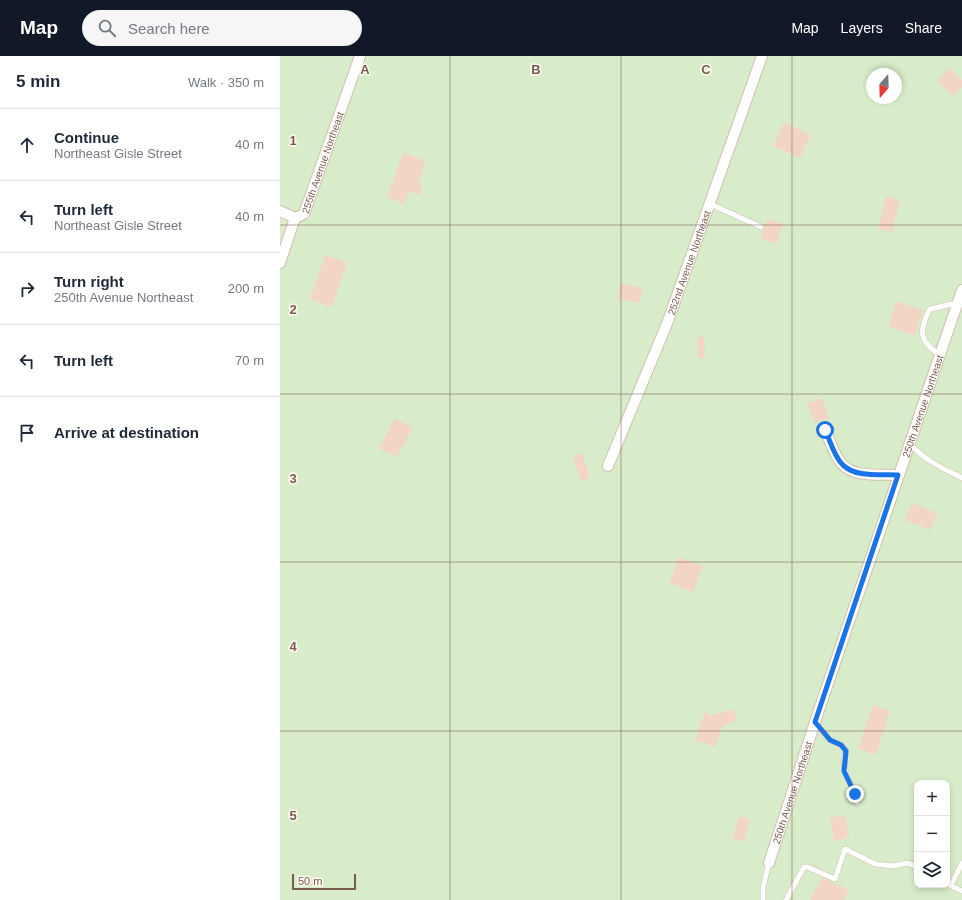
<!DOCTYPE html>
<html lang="en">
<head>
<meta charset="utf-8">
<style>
	:root { --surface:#fff; --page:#f6f6f7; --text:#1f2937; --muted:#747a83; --line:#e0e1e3; --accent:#111827 }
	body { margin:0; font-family:Arial,sans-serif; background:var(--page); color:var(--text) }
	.controls { position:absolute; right:12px; bottom:12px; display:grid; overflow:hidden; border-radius:8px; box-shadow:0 2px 6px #0003 }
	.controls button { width:36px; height:36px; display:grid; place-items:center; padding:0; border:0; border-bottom:1px solid var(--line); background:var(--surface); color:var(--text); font:20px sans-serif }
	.compass { position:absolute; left:586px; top:12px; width:36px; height:36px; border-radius:50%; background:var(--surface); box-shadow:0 2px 6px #0003; rotate:199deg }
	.scale { position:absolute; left:12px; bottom:10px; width:64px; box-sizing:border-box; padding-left:4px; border:2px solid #7a5c4d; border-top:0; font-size:11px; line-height:14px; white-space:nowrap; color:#7a5c4d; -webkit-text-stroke:3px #fffaf3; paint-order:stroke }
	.stop { position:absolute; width:12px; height:12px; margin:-9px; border:3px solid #1a73e8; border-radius:50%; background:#fff }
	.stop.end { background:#1a73e8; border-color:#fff; box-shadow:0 1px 4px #0008 }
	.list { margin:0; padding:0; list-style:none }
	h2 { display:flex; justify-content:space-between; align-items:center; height:52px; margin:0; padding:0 16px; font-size:17px }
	h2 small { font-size:13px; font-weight:400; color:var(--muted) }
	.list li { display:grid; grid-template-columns:26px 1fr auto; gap:12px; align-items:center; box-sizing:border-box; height:72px; padding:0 16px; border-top:1px solid var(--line) }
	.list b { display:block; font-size:15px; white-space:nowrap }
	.list p { margin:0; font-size:13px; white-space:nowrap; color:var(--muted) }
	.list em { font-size:13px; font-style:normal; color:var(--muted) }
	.icon { flex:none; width:22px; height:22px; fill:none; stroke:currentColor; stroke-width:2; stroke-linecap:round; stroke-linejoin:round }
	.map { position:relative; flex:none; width:682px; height:844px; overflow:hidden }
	header { display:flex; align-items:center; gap:24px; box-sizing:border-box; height:56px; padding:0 20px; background:var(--accent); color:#fff }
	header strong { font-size:19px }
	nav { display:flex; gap:22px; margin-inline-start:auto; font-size:14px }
	.search { width:280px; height:36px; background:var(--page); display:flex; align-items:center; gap:10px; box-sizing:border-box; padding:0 14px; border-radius:22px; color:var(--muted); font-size:15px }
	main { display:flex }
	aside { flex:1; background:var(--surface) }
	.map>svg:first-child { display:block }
</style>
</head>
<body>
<header>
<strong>Map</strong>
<div class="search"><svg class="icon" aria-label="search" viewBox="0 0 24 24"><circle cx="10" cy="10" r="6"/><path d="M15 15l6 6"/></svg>Search here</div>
<nav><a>Map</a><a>Layers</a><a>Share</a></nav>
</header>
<main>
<aside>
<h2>5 min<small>Walk · 350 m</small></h2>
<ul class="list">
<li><svg class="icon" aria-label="ahead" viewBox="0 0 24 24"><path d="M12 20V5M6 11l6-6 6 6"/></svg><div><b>Continue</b><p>Northeast Gisle Street</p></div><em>40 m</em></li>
<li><svg class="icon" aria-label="left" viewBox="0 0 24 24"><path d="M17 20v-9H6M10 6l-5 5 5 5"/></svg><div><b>Turn left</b><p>Northeast Gisle Street</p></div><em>40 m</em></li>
<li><svg class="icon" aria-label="right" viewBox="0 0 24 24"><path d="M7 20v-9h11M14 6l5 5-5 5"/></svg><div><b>Turn right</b><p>250th Avenue Northeast</p></div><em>200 m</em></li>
<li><svg class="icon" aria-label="left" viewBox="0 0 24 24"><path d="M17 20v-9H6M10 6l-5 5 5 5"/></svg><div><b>Turn left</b></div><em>70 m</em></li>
<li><svg class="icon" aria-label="arrive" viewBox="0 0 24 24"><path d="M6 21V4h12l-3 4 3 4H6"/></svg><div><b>Arrive at destination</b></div></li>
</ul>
</aside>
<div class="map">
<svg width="682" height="844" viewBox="0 0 682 844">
	<rect width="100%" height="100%" fill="#fdf6ec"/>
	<!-- green -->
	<path fill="#d8ecc9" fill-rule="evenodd" d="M0,0H682V844H0ZM592,18H616V42H592ZM637,727H667V829H637Z"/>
	<!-- building -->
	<g fill="#f3d5c3">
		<path d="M669,12L682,24V31L674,40L657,25Z"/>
		<path d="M504,66L531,79L520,102L493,90Z"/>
		<path d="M123,97L146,105L138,126L143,127L139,139L129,135L124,148L107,141Z"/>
		<path d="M606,140L620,144L612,176L598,173Z"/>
		<path d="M487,163L503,168L496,188L481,182Z"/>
		<path d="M45,199L67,206L52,251L30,243Z"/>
		<path d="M341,227L363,232L359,247L337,242Z"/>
		<path d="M616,245L643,254L635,279L608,271Z"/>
		<path d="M417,281H424L425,302H418Z"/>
		<path d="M542,342L549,362L535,367L527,347Z"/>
		<path d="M115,362L133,372L117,401L99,392Z"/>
		<path d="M302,397L310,422L301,425L292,400Z"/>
		<path d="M632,447L657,457L650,474L625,464Z"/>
		<path d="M399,501L423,510L413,536L389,527Z"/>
		<path d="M593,649L610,655L596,699L578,693Z"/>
		<path d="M453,653L457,664L443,669L435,691L415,684L425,656L433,659Z"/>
		<path d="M565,759L569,782L554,785L550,762Z"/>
		<path d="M459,760L470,764L463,786L452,782Z"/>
		<path d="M542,822L569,834L564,844H530Z"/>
	</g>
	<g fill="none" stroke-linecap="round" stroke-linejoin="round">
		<!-- lane casing -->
		<g stroke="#d1beb0" stroke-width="6">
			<g id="lane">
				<path d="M430,148L481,171"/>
				<path d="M660,298C638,286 639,273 650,253L677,247"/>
				<path d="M630,388C647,406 660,411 682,422"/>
				<path d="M535,667L550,684L561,689L566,695C560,722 573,724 577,747"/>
				<path d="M667,828L682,835"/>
				<path d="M671,829L682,807"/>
				<path d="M483,844V831L489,807"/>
				<path d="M506,844L524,811H527L555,823L565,793L595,808L613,810L628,807L637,811"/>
			</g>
		</g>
		<!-- street casing -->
		<g stroke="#d1beb0" stroke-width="12">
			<g id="street">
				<path d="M0,155L15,162"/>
				<path id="s1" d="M0,207L15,162L24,158L80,0"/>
				<path d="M545,374C550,384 554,400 562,408C574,422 600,418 618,419"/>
				<path id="s2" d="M328,410L388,265L482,0"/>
				<path id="s3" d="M489,807L538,657L682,234"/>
			</g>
		</g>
		<!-- lane -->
		<use href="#lane" stroke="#fff" stroke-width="5"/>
		<!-- street -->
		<use href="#street" stroke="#fff" stroke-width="10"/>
	</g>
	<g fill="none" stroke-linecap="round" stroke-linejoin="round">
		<!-- route -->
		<path stroke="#1a73e8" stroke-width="5" d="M545,374C550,384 554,400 562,408C574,422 601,418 618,419L535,666L550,684L561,689L566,695L564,715L575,738"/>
	</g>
	<!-- grid -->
	<path fill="none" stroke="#7a5c4d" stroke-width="1" stroke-opacity="0.55" d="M170,0V844M341,0V844M512,0V844M0,169H682M0,338H682M0,506H682M0,675H682"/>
	<g text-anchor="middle" stroke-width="3" stroke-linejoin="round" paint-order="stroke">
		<!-- street labels -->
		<g font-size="10" fill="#7a5c4d" stroke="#fffaf3">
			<text dy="4" stroke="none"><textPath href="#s1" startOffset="112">255th Avenue Northeast</textPath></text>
			<text dy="4" stroke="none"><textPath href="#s2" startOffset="219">252nd Avenue Northeast</textPath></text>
			<text dy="4" stroke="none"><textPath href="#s3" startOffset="482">250th Avenue Northeast</textPath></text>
			<text dy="4" stroke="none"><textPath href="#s3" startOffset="74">250th Avenue Northeast</textPath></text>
		</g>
	</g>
	<g font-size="13" text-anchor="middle" font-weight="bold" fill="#7a5c4d" stroke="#fffaf3" stroke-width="3" stroke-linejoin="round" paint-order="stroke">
		<text x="85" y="18">A</text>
		<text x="256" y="18">B</text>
		<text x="426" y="18">C</text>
		<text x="13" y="89">1</text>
		<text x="13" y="258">2</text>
		<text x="13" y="427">3</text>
		<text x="13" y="595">4</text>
		<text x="13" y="764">5</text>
	</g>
</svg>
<div class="controls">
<button>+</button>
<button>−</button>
<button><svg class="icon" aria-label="layers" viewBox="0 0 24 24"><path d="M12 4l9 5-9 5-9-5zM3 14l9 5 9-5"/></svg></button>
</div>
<svg class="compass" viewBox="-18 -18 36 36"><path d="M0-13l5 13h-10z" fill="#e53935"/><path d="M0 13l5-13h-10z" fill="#747a83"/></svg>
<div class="scale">50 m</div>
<div class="stop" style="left:545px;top:374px"></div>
<div class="stop end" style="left:575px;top:738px"></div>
</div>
</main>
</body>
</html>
